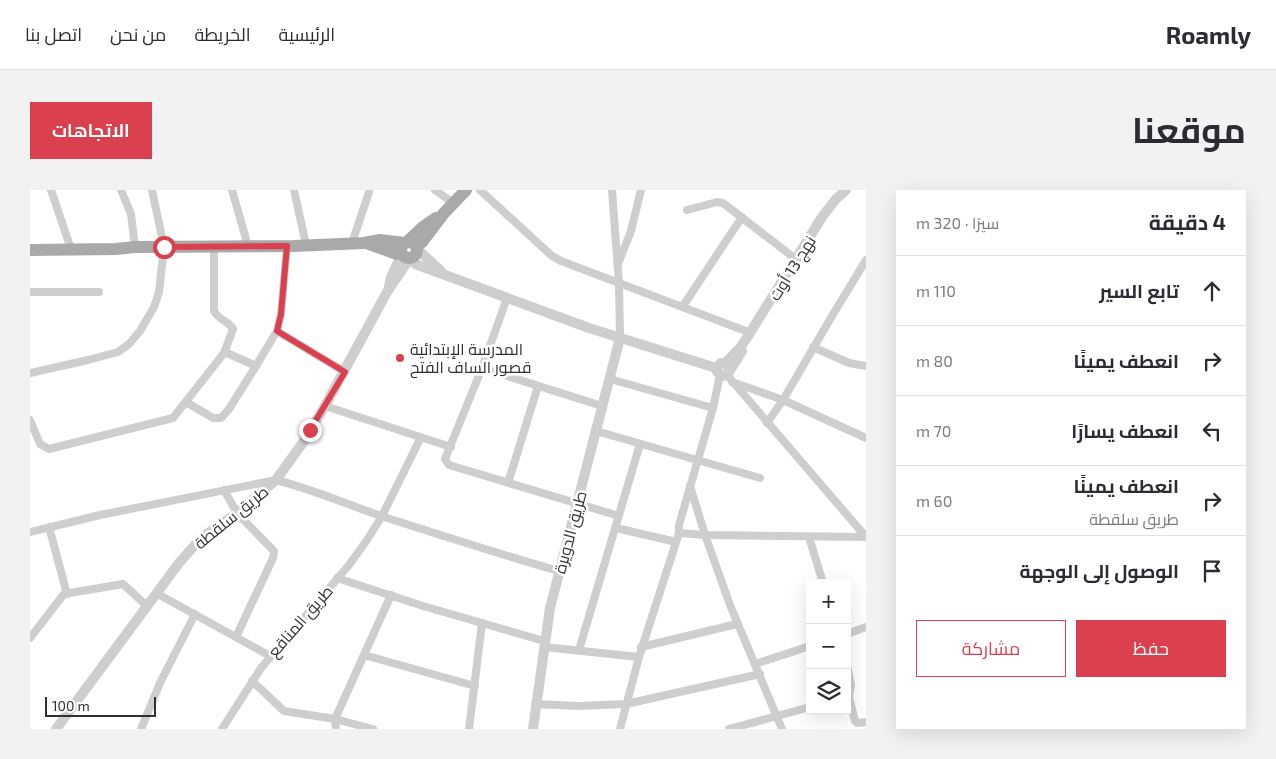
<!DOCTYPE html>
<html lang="ar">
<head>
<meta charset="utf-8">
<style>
	:root { --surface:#fff; --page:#f2f2f3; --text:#2b2b33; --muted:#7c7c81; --line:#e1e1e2; --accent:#db404e }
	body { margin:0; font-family:"Exo 2",Cairo,sans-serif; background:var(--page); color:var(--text); direction:rtl }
	.controls { position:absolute; right:15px; bottom:15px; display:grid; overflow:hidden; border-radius:0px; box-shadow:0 5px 20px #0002 }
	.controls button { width:45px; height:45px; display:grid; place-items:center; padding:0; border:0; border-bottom:1px solid var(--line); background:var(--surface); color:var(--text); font:25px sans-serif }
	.scale { position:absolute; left:15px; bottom:12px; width:111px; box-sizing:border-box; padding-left:5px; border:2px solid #313131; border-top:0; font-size:14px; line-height:18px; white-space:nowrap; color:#313131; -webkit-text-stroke:4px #fff; paint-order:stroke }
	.stop { position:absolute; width:15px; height:15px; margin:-11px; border:4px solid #db404e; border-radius:50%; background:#fff }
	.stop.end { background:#db404e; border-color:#fff; box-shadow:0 1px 5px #0008 }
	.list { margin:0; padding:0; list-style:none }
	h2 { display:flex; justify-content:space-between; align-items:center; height:65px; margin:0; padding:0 20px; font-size:21px }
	h2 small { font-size:16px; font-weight:400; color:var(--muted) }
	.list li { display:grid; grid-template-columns:32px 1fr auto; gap:15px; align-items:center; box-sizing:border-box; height:70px; padding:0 20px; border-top:1px solid var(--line) }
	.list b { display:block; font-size:19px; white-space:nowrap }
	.list p { margin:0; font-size:16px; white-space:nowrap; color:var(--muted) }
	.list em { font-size:16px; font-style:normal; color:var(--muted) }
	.actions { display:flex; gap:10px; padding:15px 20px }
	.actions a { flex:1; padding:11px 0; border:1px solid var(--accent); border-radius:0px; text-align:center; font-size:18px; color:var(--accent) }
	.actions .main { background:var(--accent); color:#fff }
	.icon { flex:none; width:28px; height:28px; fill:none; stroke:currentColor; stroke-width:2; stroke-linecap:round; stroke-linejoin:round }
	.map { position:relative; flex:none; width:836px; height:539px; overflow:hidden; direction:ltr; border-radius:0px }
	header { display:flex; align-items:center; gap:30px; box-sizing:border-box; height:70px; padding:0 25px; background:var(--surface); border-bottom:1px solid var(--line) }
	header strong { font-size:24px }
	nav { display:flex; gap:28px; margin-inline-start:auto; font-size:18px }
	.intro { display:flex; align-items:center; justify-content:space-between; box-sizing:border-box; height:120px; padding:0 30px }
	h1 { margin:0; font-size:35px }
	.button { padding:12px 22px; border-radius:0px; background:var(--accent); color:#fff; font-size:18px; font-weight:700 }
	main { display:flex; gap:30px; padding:0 30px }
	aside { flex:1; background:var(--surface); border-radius:0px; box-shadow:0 5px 20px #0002 }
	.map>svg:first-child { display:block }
</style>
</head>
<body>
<header>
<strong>Roamly</strong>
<nav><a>الرئيسية</a><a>الخريطة</a><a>من نحن</a><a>اتصل بنا</a></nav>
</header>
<div class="intro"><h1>موقعنا</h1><a class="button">الاتجاهات</a></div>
<main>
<aside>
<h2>4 دقيقة<small>سيرًا · 320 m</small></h2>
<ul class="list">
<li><svg class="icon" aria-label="ahead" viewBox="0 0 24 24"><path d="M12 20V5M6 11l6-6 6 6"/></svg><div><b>تابع السير</b></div><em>110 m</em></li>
<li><svg class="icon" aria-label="right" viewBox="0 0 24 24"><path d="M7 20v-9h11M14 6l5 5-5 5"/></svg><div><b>انعطف يمينًا</b></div><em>80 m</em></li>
<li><svg class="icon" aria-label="left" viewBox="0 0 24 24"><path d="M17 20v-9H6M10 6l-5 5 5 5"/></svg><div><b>انعطف يسارًا</b></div><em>70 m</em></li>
<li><svg class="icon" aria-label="right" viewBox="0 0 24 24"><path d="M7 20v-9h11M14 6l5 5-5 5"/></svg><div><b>انعطف يمينًا</b><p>طريق سلقطة</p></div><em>60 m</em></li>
<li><svg class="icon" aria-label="arrive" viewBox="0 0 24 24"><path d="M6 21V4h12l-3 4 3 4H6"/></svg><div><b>الوصول إلى الوجهة</b></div></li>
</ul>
<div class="actions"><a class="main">حفظ</a><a>مشاركة</a></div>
</aside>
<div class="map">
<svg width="836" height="539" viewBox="0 0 836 539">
	<rect width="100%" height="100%" fill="#fff"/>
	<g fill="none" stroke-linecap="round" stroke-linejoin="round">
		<!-- minor -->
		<g stroke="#cecece" stroke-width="8">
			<path d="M21,0L41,59"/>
			<path d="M91,0L101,24L105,57"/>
			<path d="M202,0L218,56"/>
			<path d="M264,0L276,55"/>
			<path d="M405,0L423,13"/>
			<path d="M450,0L522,66L531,71L721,143"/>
			<path d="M582,0L589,94L590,148"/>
			<path d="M657,20L687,12L693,13L767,70"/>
			<path d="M322,53L339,2"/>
			<path d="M184,56V121C188,130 199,131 203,139L194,163"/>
			<path d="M588,74L601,41L611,0"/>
			<path d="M0,102H69"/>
			<path d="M477,108L452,178L572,216"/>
			<path d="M653,116L712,27"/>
			<path d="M247,141L315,182"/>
			<path d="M783,157L819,173L836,176"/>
			<path d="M452,178L415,269L419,275L589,326"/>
			<path d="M0,183L58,170L88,162L99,154L110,141L124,117L129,102L134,57L122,0"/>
			<path d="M690,185L683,218L649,335V343L675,345L700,415L752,539"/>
			<path d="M697,185L836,347"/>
			<path d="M580,189L683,218"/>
			<path d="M702,192L753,210L836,248"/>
			<path d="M156,212L183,228H191L199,219L226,176"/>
			<path d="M295,216L421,257"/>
			<path d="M0,230L10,254L19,259L143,228L194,163H197L226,176L247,141L251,124L257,56"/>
			<path d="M737,233L753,210L802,126L836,70"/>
			<path d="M566,241L730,288"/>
			<path d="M478,293L508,196"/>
			<path d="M660,296L675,345L836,347"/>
			<path d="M194,300L207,323L244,361L243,368L206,447"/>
			<path d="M19,337L37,404"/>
			<path d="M586,338L646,352"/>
			<path d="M0,342L70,325L246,290C282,299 316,314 351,326C410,345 469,364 529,381"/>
			<path d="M779,347L793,393"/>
			<path d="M307,388L393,416L514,451"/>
			<path d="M126,403L240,466"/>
			<path d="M817,444L836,437"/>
			<path d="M0,448L34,404L93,394L117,416"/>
			<path d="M514,457L609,467L590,539"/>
			<path d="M611,457L707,434"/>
			<path d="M549,460L610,254"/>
			<path d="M334,465L445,496"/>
			<path d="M609,467L649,343"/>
			<path d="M725,474L780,456"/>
			<path d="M817,475L821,495L819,507"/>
			<path d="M222,491L254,521L305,529L343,539"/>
			<path d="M817,507H819L825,531L827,533L836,532"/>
			<path d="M505,514L548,516L596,514L730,484"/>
			<path d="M111,539L130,493L165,424"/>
			<path d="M192,539L231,478L319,375L337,350L352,326L391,247"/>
			<path d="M306,539L305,529L361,405"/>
			<path d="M439,539L452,433"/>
			<path d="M699,539L780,517"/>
		</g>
		<!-- tertiary -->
		<g stroke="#cecece" stroke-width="10">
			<path d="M386,58L411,81"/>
			<path d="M382,67L385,74L559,138L686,178"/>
			<path d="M359,96L361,87L372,64"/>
			<path d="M695,173L710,158L718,146L792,27L806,9L816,0"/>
			<path d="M700,178L698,175L691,173L686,178L687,182L693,186L697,185L712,161"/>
			<path d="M26,539L149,373L171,348L207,323L246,290L274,251L295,216L357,102L380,68"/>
			<path d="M503,539L520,418L590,148"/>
		</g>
		<!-- primary -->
		<g stroke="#a9a9a9" stroke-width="12">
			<path d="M377,52L393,37L406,28"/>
			<circle cx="379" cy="60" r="8"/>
			<path d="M339,54L367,64L371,63"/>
			<path d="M386,57L392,52L414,23L436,0"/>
			<path d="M0,60L86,59L105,57L264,56L334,53L350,50L375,53"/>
		</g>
	</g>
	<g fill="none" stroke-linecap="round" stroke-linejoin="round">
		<!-- route -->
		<path stroke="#db404e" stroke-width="6" d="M134,57L257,56L251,124L247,141L315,182L280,240"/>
	</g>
	<!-- markers -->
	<circle fill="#db404e" stroke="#fff" stroke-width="2" cx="370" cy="168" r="5"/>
	<g text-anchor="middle" stroke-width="5" stroke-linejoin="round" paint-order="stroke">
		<!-- street labels -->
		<g font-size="16" fill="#313131" stroke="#fff">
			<text transform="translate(762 78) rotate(-58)" y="6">نهج 13 أوت</text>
			<text transform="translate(201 327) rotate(-39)" y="6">طريق سلقطة</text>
			<text transform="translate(540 342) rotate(-75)" y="6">طريق الدويرة</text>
			<text transform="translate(270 431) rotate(-49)" y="6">طريق المناقع</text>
		</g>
		<!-- poi labels -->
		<g font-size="16" fill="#313131" stroke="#fff" text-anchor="start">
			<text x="380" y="165">المدرسة الإبتدائية<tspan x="380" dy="18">قصور الساف الفتح</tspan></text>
		</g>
	</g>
</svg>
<div class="controls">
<button>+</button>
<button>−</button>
<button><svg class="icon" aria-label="layers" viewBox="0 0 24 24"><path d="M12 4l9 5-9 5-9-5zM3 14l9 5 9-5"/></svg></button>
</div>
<div class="scale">100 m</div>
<div class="stop" style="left:134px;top:57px"></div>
<div class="stop end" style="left:280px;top:240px"></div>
</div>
</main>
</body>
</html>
